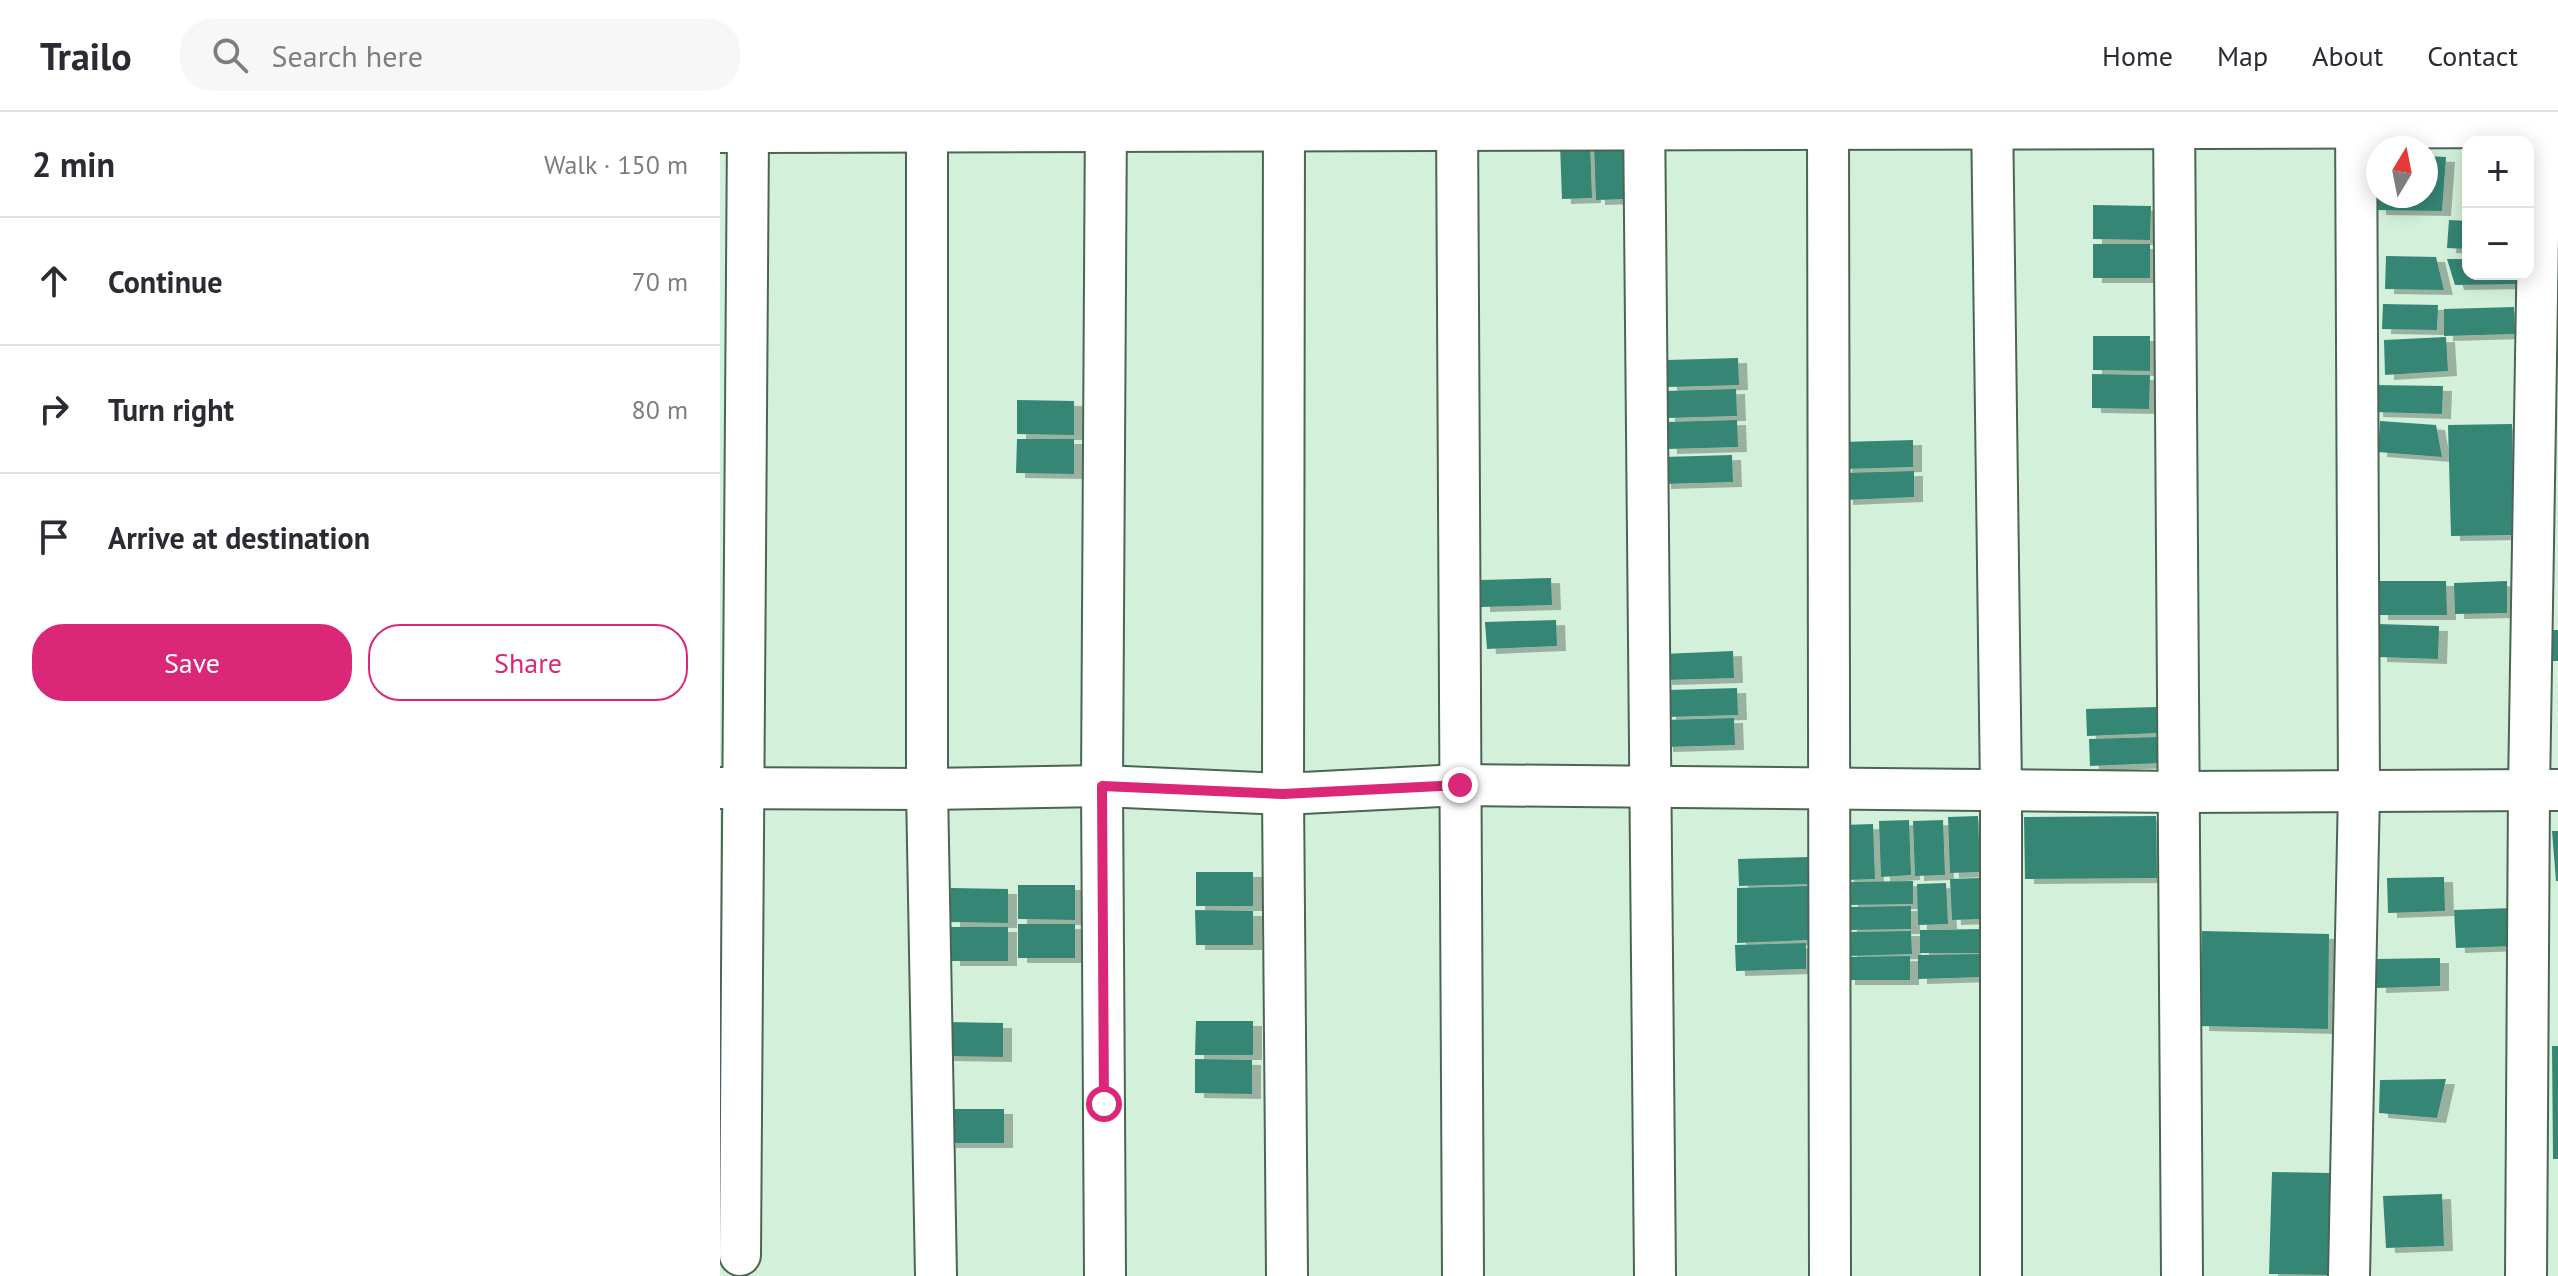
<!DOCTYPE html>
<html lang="en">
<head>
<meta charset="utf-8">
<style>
	:root { --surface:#fff; --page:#f7f7f7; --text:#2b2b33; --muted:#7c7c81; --line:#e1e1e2; --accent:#db2777 }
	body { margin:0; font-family:"PT Sans",sans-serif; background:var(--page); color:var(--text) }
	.controls { position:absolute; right:24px; top:24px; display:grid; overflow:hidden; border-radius:16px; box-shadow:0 4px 20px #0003 }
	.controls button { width:72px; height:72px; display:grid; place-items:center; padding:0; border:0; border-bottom:2px solid var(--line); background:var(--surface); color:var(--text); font:40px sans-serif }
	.compass { position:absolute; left:1646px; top:24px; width:72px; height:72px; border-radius:50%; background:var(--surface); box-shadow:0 4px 20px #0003; rotate:10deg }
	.stop { position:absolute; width:24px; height:24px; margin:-18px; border:6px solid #db2777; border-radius:50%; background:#fff }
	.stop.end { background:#db2777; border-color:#fff; box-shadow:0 2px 8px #0008 }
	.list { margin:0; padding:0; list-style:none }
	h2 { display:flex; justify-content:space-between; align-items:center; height:104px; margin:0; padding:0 32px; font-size:34px }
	h2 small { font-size:26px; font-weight:400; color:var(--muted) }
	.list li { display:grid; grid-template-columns:52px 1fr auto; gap:24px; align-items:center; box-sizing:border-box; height:128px; padding:0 32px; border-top:2px solid var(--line) }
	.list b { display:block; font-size:30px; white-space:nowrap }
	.list em { font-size:26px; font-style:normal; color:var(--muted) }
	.actions { display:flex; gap:16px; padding:24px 32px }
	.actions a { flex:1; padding:18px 0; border:2px solid var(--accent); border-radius:32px; text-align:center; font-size:28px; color:var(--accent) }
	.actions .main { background:var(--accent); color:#fff }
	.icon { flex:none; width:44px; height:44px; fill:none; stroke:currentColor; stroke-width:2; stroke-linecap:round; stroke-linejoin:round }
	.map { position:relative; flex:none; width:1838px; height:1164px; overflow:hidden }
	header { display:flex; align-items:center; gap:48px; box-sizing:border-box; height:112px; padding:0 40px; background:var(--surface); border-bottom:2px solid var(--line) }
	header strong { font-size:38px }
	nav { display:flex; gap:44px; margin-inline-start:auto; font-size:28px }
	.search { width:560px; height:72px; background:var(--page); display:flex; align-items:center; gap:20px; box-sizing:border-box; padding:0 28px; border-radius:32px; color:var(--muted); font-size:30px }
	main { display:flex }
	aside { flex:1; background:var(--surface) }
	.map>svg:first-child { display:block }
</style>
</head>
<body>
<header>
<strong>Trailo</strong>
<div class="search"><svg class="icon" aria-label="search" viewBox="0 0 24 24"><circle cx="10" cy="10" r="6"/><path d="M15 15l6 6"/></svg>Search here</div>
<nav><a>Home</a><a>Map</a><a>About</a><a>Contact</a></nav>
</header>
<main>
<aside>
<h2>2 min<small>Walk · 150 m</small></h2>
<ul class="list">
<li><svg class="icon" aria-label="ahead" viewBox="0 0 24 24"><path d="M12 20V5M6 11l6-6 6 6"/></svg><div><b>Continue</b></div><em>70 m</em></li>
<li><svg class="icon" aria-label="right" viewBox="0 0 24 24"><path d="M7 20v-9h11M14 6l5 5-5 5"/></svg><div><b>Turn right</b></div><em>80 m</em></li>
<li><svg class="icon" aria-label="arrive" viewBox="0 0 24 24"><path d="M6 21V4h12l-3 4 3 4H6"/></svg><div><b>Arrive at destination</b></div></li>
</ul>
<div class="actions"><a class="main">Save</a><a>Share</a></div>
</aside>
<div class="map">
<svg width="1838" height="1164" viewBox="0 0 1838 1164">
	<defs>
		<filter id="shadow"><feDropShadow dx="9" dy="5" stdDeviation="0" flood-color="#0004"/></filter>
	</defs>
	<rect width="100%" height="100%" fill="#d3f1da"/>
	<!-- building -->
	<g fill="#358675" filter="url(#shadow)">
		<path d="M870,30L872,86L842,87L840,32Z"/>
		<path d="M904,31L906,87L876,88L874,33Z"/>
		<path d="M1706,44L1726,45L1722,99L1657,98V84H1706Z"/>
		<path d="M1373,93L1431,94L1430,128L1373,127Z"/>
		<path d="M1729,108L1748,109V137L1727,136Z"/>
		<rect x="1373" y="132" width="57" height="34"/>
		<path d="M1666,144L1716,145L1724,178L1665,177Z"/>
		<path d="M1727,147H1748V162H1799V172L1735,173Z"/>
		<path d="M1663,192L1718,193L1717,218L1662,217Z"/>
		<path d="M1794,195L1795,222L1724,224V197Z"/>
		<path d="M1373,224H1430V259L1373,258Z"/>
		<path d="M1726,225L1728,259L1665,263L1664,228Z"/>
		<path d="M1018,246L1019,273L948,275L947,248Z"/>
		<path d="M1372,262L1430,263L1429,297L1372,296Z"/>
		<path d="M1655,273L1723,274L1722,302L1654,300Z"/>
		<path d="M1016,277L1017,304L946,306L945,279Z"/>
		<path d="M297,288L354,289V323L297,322Z"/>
		<path d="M1017,308L1018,335L948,337L947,310Z"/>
		<path d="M1660,309L1716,313L1722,345L1658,340Z"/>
		<path d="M1792,312L1794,423L1731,424L1728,313Z"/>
		<path d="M297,327H354V362L296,361Z"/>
		<path d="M1193,328V355L1123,357L1122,330Z"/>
		<path d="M1012,343L1013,370L942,372V345Z"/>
		<path d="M1194,359V385L1124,388L1123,361Z"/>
		<path d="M831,466L832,493L761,495V468Z"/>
		<path d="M1659,469H1726L1727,503H1659Z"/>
		<path d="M1787,469V501L1735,502L1734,471Z"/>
		<path d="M836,508L837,534L767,537L765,510Z"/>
		<path d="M1658,512L1719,514L1718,547L1658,545Z"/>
		<path d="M1831,518H1838V549H1832Z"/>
		<path d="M1013,539L1014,566L943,568L942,542Z"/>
		<path d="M1017,576L1018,603L947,605V578Z"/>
		<path d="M1437,595L1438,621L1367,624L1366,597Z"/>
		<path d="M1014,606L1015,633L944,635V608Z"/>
		<path d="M1439,625L1441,651L1370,654L1369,627Z"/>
		<path d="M1258,704L1260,760L1230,761L1228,705Z"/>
		<path d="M1436,704L1437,766L1305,767L1304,705Z"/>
		<path d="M1189,708L1191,763L1161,765L1159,709Z"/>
		<path d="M1223,708L1225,763L1195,764L1193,709Z"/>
		<path d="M1153,712L1155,767L1125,768L1123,713Z"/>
		<path d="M1832,719H1838V769H1836Z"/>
		<path d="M1088,745L1090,772L1019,774L1018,747Z"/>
		<rect x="476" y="760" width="57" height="34"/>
		<path d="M1724,765L1725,799L1668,801L1667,766Z"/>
		<path d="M1259,766L1261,807L1232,808L1230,767Z"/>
		<path d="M1193,769V792L1129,793V770Z"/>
		<path d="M1226,771L1228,812L1198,813L1197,772Z"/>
		<path d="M298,773H355V808L298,807Z"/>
		<path d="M1088,774V828L1017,831V776Z"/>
		<path d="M231,776L288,777V811L231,810Z"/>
		<path d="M1191,794V817L1128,818L1127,795Z"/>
		<path d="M1793,796L1795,834L1736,836L1734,798Z"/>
		<path d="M475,798L533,799V833H476Z"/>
		<rect x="298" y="812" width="57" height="34"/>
		<rect x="231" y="815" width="57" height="34"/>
		<path d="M1263,817L1264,841H1200V818Z"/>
		<path d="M1191,819L1192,842L1128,844V820Z"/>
		<path d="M1482,819L1609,822L1608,917L1480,914Z"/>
		<path d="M1086,831V857L1016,859L1015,833Z"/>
		<path d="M1262,842V865L1198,867V843Z"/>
		<path d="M1190,844V868H1126V845Z"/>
		<path d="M1720,846V874L1657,876L1656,847Z"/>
		<path d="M476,909H533V943H475Z"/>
		<path d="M225,910L283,911V945L225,944Z"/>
		<path d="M1832,934H1838V1047H1833Z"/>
		<path d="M475,947L532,948V982L475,981Z"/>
		<path d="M1726,967L1717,1006L1659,1001L1660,968Z"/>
		<rect x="227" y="997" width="57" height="34"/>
		<path d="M1552,1060L1611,1061L1608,1163L1549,1162Z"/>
		<path d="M1722,1082L1724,1134L1666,1136L1663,1084Z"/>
	</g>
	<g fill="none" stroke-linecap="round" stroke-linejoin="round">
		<!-- minor casing -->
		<g stroke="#4b6553" stroke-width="44">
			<g id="minor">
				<path d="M207,0V677L216,1164"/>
				<path d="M564,0L563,682L567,1164"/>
				<path d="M737,0L743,1164"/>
				<path d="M924,0L935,1164"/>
				<path d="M1272,0L1281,678V1164"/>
				<path d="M1454,0L1462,1164"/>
				<path d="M1108,16L1110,1164"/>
				<path d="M0,20L1838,15"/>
				<path d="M0,676L207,677L382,674L563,682L740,673L1459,680L1838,678"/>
				<path d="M20,1143L28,20L26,0"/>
				<path d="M385,1164L382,674L386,0"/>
				<path d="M1629,1164L1639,679L1636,0"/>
				<path d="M1806,1164L1809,678L1820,0"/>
			</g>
		</g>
		<!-- minor -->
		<use href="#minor" stroke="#fff" stroke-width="40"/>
	</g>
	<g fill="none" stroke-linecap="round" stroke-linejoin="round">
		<!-- route -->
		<path stroke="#db2777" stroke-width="10" d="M384,992L382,674L563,682L740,673"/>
	</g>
</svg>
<div class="controls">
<button>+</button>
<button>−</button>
</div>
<svg class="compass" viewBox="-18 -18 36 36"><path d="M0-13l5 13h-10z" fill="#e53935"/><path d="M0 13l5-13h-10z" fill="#7c7c81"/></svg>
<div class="stop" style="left:384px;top:992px"></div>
<div class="stop end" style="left:740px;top:673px"></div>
</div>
</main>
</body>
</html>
